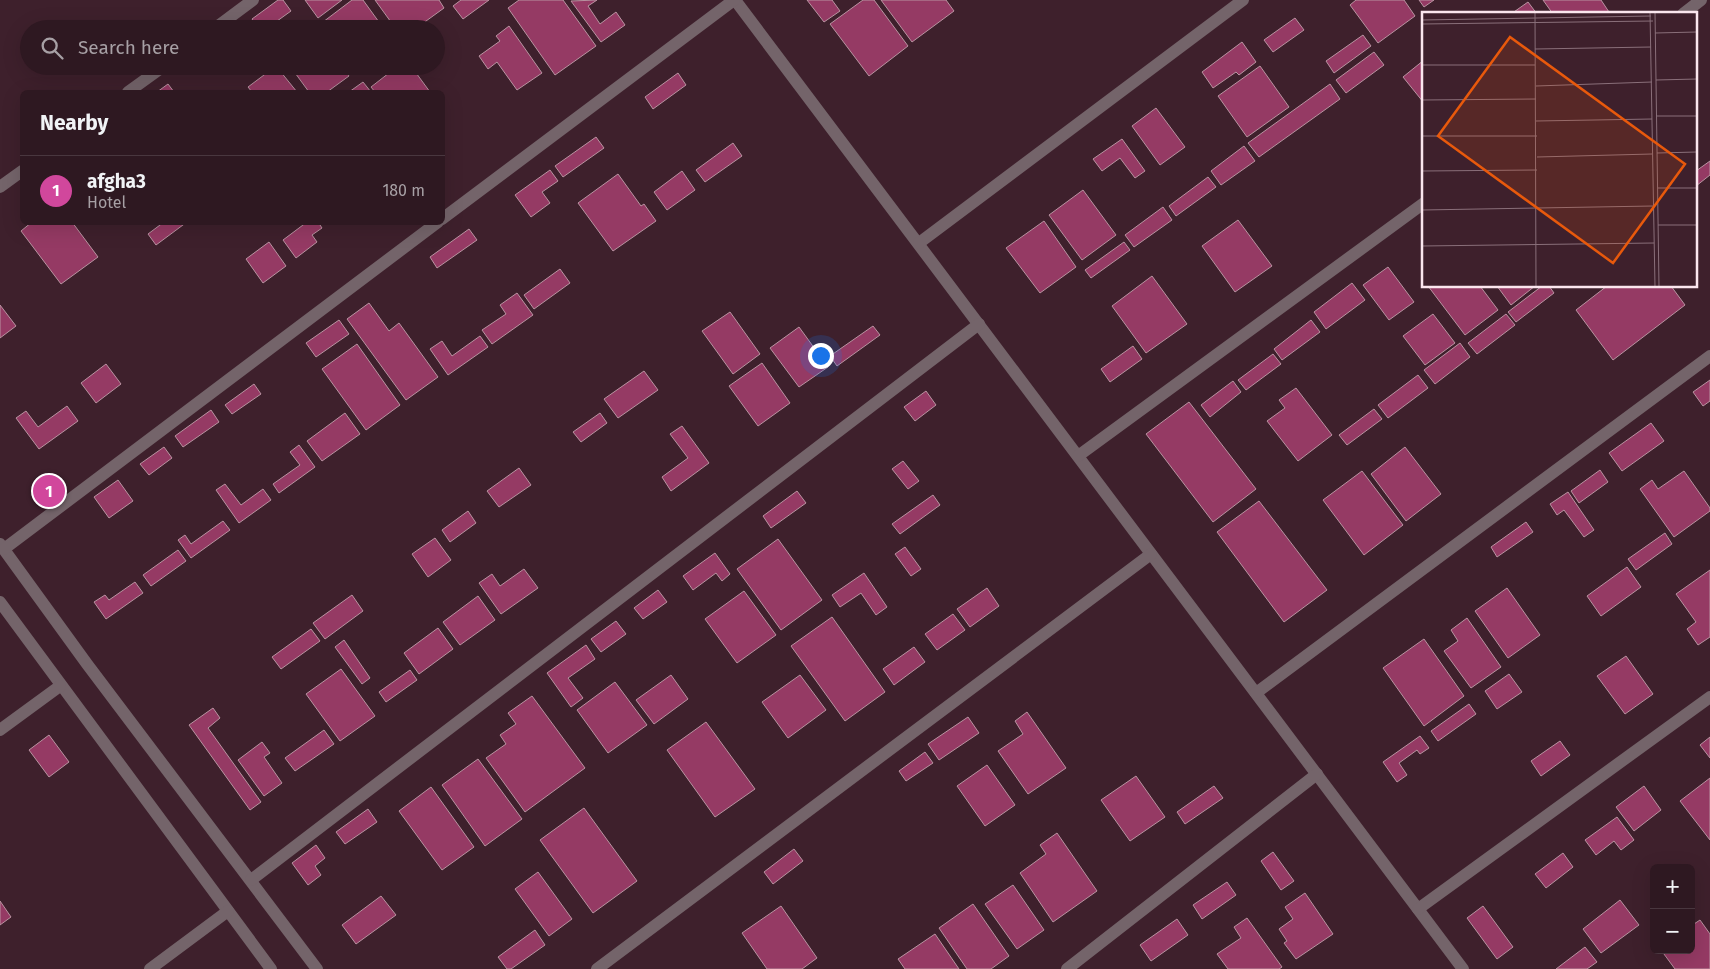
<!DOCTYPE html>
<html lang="en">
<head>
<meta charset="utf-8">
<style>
	:root { --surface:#2e1821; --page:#36212a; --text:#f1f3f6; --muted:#a7a0a5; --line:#49373f; --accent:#2563eb }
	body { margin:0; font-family:"Fira Sans",sans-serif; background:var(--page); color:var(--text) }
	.controls { position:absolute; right:15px; bottom:15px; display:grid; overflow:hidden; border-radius:8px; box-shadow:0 5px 20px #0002 }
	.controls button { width:45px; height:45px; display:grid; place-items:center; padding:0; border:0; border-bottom:1px solid var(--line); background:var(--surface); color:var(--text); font:25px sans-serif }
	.you { position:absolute; left:820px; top:355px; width:18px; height:18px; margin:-12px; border:4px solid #fff; border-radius:50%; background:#1a73e8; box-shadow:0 0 0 8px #1a73e833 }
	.badge { display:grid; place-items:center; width:32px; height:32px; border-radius:50%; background:var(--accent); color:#fff; font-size:16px; font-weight:700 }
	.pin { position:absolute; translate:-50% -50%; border:2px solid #fff; box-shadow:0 1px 5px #0006 }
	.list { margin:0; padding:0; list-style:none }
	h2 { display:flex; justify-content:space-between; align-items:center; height:65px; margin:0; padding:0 20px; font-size:21px }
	h2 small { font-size:16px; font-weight:400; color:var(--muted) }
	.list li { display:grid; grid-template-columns:32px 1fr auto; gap:15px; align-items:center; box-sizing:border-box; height:70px; padding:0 20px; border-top:1px solid var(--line) }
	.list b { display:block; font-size:19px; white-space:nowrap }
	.list p { margin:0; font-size:16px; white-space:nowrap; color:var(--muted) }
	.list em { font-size:16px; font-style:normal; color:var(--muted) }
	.icon { flex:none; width:28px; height:28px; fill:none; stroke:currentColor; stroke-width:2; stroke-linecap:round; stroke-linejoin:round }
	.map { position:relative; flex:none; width:1710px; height:969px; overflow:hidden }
	.search { position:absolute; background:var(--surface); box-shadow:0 5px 20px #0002; left:20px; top:20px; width:425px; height:55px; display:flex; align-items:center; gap:12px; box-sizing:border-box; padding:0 18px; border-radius:28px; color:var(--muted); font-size:19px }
	.panel { position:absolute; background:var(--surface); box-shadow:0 5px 20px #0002; left:20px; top:90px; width:425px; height:135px; border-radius:8px }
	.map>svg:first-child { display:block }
</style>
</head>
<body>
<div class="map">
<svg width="1710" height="969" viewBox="0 0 1710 969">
	<rect width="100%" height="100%" fill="#3e202c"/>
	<!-- building -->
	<g fill="#953a64" stroke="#b993a1">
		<path d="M278,0H283L291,11L266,29H259L252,19Z"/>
		<path d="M305,0H342L318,18Z"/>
		<path d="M352,0H363L384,29H328L323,22Z"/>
		<path d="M375,0H439L444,8L415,29H396Z"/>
		<path d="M461,0H489L463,19L453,6Z"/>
		<path d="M519,0H563L596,46L555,75L508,8Z"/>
		<path d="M597,0L588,6L600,24L616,12L625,25L601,42L571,1Z"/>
		<path d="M807,0H832L840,11L824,22Z"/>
		<path d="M863,0H874L908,46L869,76L830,24Z"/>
		<path d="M881,0H946L954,11L912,42Z"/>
		<path d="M1356,0H1404L1415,16L1378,43L1350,5Z"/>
		<path d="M1419,0H1434L1424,7Z"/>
		<path d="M1543,0H1601L1609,12L1553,14Z"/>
		<path d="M1528,2L1537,14H1511Z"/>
		<path d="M1295,18L1304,30L1273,52L1264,40Z"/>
		<path d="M509,26L542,73L517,90L497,62L488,69L479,56L500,41L496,36Z"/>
		<path d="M1363,35L1371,46L1334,73L1326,61Z"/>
		<path d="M1242,42L1256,62L1239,75L1236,72L1213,88L1202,72Z"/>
		<path d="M1374,52L1384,65L1346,93L1336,80Z"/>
		<path d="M1424,60V103L1403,77Z"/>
		<path d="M276,66L297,92H252L248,87Z"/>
		<path d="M290,66H342L349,76L327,92H309Z"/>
		<path d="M398,66H411L430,92H375L371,87Z"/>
		<path d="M1260,66L1289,107L1247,137L1218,96Z"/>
		<path d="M678,73L686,85L653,109L645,97Z"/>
		<path d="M363,82L371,92H349Z"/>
		<path d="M168,84L174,92H157Z"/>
		<path d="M1330,84L1340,99L1259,157L1248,143Z"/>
		<path d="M1156,108L1185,147L1160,165L1132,126Z"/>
		<path d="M596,137L604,148L563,177L555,166Z"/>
		<path d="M1122,139L1145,171L1135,178L1120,158L1102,171L1093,159Z"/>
		<path d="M733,143L742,156L705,182L696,170Z"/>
		<path d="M1244,146L1255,161L1221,185L1211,171Z"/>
		<path d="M1710,161V175L1696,186V171Z"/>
		<path d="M550,170L558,181L542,192L550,203L531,217L515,195Z"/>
		<path d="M682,171L695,190L667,210L654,192Z"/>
		<path d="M618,174L641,206L644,204L656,221L613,251L578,203Z"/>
		<path d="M1208,177L1216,187L1176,216L1169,206Z"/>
		<path d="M1083,190L1116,235L1082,260L1049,215Z"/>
		<path d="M1163,207L1172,220L1134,247L1125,235Z"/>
		<path d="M1238,220L1272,266L1235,292L1202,246Z"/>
		<path d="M1044,221L1076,267L1040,293L1006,248Z"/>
		<path d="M32,222H72L98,257L61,284L21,231Z"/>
		<path d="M164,222H187L156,245L148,234Z"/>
		<path d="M307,222H318L322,228L312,235L317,242L296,258L283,240Z"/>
		<path d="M469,229L477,240L437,268L430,257Z"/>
		<path d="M269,242L286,266L263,283L246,259Z"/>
		<path d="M1124,242L1130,250L1091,278L1085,270Z"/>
		<path d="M1388,267L1414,302L1389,320L1363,285Z"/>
		<path d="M560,269L570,283L534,309L524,295Z"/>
		<path d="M1152,276L1187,324L1146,353L1112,306Z"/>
		<path d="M1352,283L1365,300L1326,329L1314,312Z"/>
		<path d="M1428,286H1480L1498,310L1465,335Z"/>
		<path d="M1497,286H1535L1511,305Z"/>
		<path d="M1542,286H1549L1554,293L1516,322L1508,312Z"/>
		<path d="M1607,286H1671L1685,305L1613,360L1576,310Z"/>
		<path d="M517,293L533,315L492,344L482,330L506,314L500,305Z"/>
		<path d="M369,303L389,331L399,323L438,377L406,400L347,319Z"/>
		<path d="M0,305L16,326L0,338Z"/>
		<path d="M730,312L760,354L733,374L702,331Z"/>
		<path d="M1433,314L1455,343L1425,365L1403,336Z"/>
		<path d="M1506,314L1515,325L1477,354L1468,343Z"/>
		<path d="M339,320L349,334L316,357L306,343Z"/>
		<path d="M1311,320L1320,332L1282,360L1274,349Z"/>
		<path d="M873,326L880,335L837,366L830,356Z"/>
		<path d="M799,327L828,367L799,387L770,348Z"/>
		<path d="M480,336L488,347L448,375L430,349L442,341L452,356Z"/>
		<path d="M1460,343L1470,357L1435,384L1424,370Z"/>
		<path d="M357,344L400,405L366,430L322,369Z"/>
		<path d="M1133,346L1142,359L1110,382L1101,369Z"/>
		<path d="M1273,354L1281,364L1246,390L1238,380Z"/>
		<path d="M762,363L790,403L758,426L729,386Z"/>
		<path d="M106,364L121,384L96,403L81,383Z"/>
		<path d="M644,371L658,390L618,418L604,399Z"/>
		<path d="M1418,375L1428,388L1388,418L1378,405Z"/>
		<path d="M1710,380V401L1703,406L1693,392Z"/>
		<path d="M1233,381L1241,392L1210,417L1201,405Z"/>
		<path d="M254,384L261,394L232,414L225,405Z"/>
		<path d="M1296,388L1332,435L1298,461L1267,421L1285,408L1279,400Z"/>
		<path d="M926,391L936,405L915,421L904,407Z"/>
		<path d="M1189,402L1256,489L1213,522L1146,434Z"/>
		<path d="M67,406L78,421L39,449L16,418L26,411L38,427Z"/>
		<path d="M1374,409L1382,419L1347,445L1339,435Z"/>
		<path d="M211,410L219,422L183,447L175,436Z"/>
		<path d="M345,413L360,434L322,461L307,441Z"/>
		<path d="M600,413L607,423L581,442L573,432Z"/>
		<path d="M1651,423L1664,441L1622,471L1609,453Z"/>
		<path d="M682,426L709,463L671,491L662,477L688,458L670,434Z"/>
		<path d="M299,445L315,467L279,493L273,484L300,465L290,452Z"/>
		<path d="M164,447L172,458L149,475L140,464Z"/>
		<path d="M1405,447L1441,494L1406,521L1371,474Z"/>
		<path d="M903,461L919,481L908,489L892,469Z"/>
		<path d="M519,468L531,485L499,507L487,491Z"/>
		<path d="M1600,470L1608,482L1579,503L1571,491Z"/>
		<path d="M1362,471L1403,525L1364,555L1323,500Z"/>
		<path d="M1684,471L1710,508V511L1674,537L1640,489L1652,480L1658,489Z"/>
		<path d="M118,480L133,501L109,518L94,497Z"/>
		<path d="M225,484L241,505L263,489L271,500L239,523L216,490Z"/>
		<path d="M797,491L806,503L771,528L763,516Z"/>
		<path d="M1568,492L1594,530L1584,537L1564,510L1557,515L1550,504Z"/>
		<path d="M933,495L940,505L900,534L892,524Z"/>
		<path d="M1259,501L1327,590L1284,622L1217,532Z"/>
		<path d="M468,511L476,523L450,542L442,530Z"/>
		<path d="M223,521L230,530L191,558L178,540L185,535L191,544Z"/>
		<path d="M1526,522L1533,532L1497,557L1491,547Z"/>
		<path d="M1665,533L1672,544L1636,570L1628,559Z"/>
		<path d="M435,538L451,560L428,577L412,554Z"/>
		<path d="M778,539L822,600L781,630L737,569Z"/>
		<path d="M905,547L921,569L911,576L895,554Z"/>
		<path d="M178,550L186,561L151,586L143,575Z"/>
		<path d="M715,553L730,574L722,581L716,573L693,590L683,576Z"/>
		<path d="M1627,567L1641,587L1601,616L1587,596Z"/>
		<path d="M524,569L538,588L501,614L479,583L492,574L500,586Z"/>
		<path d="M1710,570V637L1698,645L1687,629L1696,622L1676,594Z"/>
		<path d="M864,573L887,607L876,615L861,593L840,607L832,595Z"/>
		<path d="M135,582L143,593L106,619L94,602L105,595L109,600Z"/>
		<path d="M987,588L999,606L970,627L957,609Z"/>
		<path d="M1507,588L1540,635L1508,658L1475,611Z"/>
		<path d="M658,590L667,602L643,619L634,608Z"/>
		<path d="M744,591L776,635L737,663L705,619Z"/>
		<path d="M352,595L363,611L325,639L313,623Z"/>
		<path d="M478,596L495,620L460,645L443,622Z"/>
		<path d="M953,614L965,630L937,650L925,634Z"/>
		<path d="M832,617L885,692L845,721L791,646Z"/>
		<path d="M1467,618L1501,667L1471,688L1444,651L1458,641L1451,630Z"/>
		<path d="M616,621L626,634L601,652L591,639Z"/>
		<path d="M438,628L453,649L419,674L404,653Z"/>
		<path d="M311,629L320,641L281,669L272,657Z"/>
		<path d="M1424,639L1464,696L1424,726L1383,668Z"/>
		<path d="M344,640L370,678L362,684L335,647Z"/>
		<path d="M586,645L595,659L568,678L583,698L571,707L547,673Z"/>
		<path d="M914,647L925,662L894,685L883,669Z"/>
		<path d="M1626,656L1653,694L1625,714L1597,676Z"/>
		<path d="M341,669L375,716L340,741L306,694Z"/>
		<path d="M410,670L417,680L386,702L379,692Z"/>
		<path d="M1509,674L1522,692L1497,709L1485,691Z"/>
		<path d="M671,675L688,699L654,724L636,700Z"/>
		<path d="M800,675L826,710L788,738L762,702Z"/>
		<path d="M615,682L647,725L608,753L577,710Z"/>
		<path d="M532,696L585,768L525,812L486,758L506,744L500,735L516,724L508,713Z"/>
		<path d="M1469,704L1476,714L1438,741L1431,731Z"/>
		<path d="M213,708L220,718L208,728L261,802L250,810L189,725Z"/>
		<path d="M1027,712L1066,768L1028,794L998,751L1023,734L1015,721Z"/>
		<path d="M968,717L979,733L939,760L928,744Z"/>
		<path d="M706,722L755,789L715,817L667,750Z"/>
		<path d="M324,730L334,744L295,771L285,758Z"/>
		<path d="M49,735L69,762L49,777L29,750Z"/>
		<path d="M1420,736L1429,748L1420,754L1417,750L1399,763L1407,775L1397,782L1383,762Z"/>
		<path d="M1710,737V758L1700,745Z"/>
		<path d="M1560,741L1570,755L1541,776L1531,761Z"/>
		<path d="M262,742L270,753L264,757L282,783L264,796L238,760Z"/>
		<path d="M925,752L933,763L906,781L899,771Z"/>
		<path d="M478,759L522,819L485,846L442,785Z"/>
		<path d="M987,765L1015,805L985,826L957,786Z"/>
		<path d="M1136,776L1165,817L1130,841L1101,800Z"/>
		<path d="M1710,778V840L1680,801Z"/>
		<path d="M1214,786L1223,798L1185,824L1177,812Z"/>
		<path d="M1644,786L1661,810L1634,831L1616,807Z"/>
		<path d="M431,787L474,847L442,870L399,811Z"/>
		<path d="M584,808L637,881L593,913L540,840Z"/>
		<path d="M368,809L377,822L345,844L336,832Z"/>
		<path d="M1617,817L1634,840L1621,850L1614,841L1596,855L1585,840Z"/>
		<path d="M1057,833L1097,891L1053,922L1020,873L1046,854L1040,845Z"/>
		<path d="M316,845L325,858L315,866L321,875L308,885L292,863Z"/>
		<path d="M794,849L803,861L773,884L764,872Z"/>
		<path d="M1273,852L1294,881L1281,890L1261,861Z"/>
		<path d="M1563,853L1573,867L1546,888L1535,874Z"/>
		<path d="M538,872L572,919L549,936L515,889Z"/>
		<path d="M1227,882L1236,895L1202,919L1193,905Z"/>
		<path d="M1013,885L1044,930L1017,949L985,904Z"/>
		<path d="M1305,893L1333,934L1296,959L1284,943L1287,941L1279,929L1293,919L1285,907Z"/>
		<path d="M381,896L396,915L356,944L342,925Z"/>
		<path d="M1620,900L1639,925L1601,953L1583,929Z"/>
		<path d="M0,901L11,917L0,925Z"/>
		<path d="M973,904L1009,956L991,969H967L939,928Z"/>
		<path d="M781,906L817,958L802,969H767L742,933Z"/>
		<path d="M1483,906L1513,947L1497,959L1467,918Z"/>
		<path d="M1247,918L1282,967L1279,969H1228L1217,954L1241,938L1234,927Z"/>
		<path d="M1177,919L1188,935L1151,961L1140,945Z"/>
		<path d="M1700,920L1710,934V969H1675L1661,950H1691V926Z"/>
		<path d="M535,930L545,945L511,969H507L498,957Z"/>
		<path d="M935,934L959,969H905L898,959Z"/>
		<path d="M1585,947L1597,962L1587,969H1556Z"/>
	</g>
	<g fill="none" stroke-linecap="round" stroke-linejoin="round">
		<!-- minor -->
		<g stroke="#74646a" stroke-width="12">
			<path d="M735,0L1463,969"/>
			<path d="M1683,14L1701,0"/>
			<path d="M214,29L253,0"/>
			<path d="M128,92L164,66"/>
			<path d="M0,187L22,171"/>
			<path d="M442,219L734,0"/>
			<path d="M919,243L1243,0"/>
			<path d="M1078,456L1424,203"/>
			<path d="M0,544L87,664L317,969"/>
			<path d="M4,549L438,222"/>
			<path d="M0,602L271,969"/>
			<path d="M1256,693L1710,356"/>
			<path d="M0,730L60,686"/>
			<path d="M251,880L979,324"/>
			<path d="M1418,909L1710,697"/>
			<path d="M150,969L228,911"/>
			<path d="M597,969L1151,554"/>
			<path d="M1067,969L1317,774"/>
		</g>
	</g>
	<!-- overview -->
	<g transform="translate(1422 12)">
		<rect width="275" height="275" fill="#3e202c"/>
		<path fill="none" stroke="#8a6f7a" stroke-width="1" d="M113,0L114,275M228,0L233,275M233,0L237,275M0,8L229,4M0,12L231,9M233,21L275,20M113,37L229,35M0,53H113M234,68L275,67M114,74L230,70M0,88L114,87M235,104H275M114,109L230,107M0,124H115M235,141L275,140M115,145L230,142M0,159L115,158M236,176H275M0,198L231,194M236,213H275M0,234L232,231"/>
		<path fill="#e8590c" fill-opacity="0.15" stroke="#e8590c" stroke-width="2.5" d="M88,25L263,152L191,251L16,124Z"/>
		<rect width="275" height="275" fill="none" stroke="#fbe6ee" stroke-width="2.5"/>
	</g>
</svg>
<div class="controls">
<button>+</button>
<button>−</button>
</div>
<div class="you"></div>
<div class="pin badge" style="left:49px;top:491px;background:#d1479c">1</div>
<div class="search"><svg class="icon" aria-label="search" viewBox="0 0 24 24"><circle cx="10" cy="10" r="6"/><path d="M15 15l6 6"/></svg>Search here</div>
<section class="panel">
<h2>Nearby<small></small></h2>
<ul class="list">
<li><span class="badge" style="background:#d1479c">1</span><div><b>afgha3</b><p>Hotel</p></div><em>180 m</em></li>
</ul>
</section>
</div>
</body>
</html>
